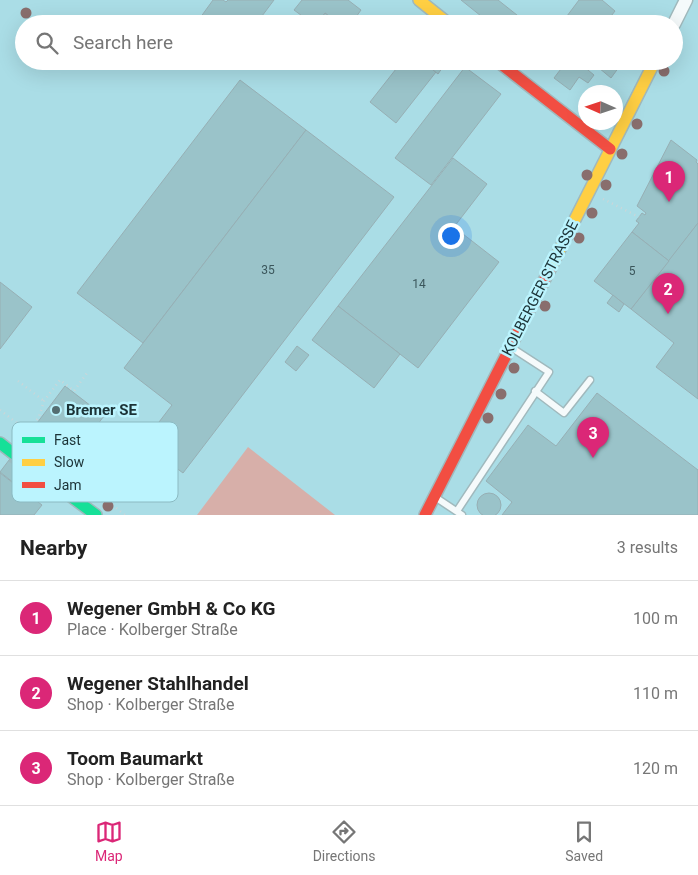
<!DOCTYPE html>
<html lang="en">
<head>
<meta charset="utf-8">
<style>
	:root { --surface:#fff; --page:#f2f2f2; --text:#222; --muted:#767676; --line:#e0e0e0; --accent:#db2777 }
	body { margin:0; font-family:Roboto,sans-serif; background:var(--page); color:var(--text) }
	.compass { position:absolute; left:578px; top:85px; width:45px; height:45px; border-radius:50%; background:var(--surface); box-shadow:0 5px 20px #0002; rotate:273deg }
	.you { position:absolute; left:450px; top:235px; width:18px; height:18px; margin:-12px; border:4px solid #fff; border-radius:50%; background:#1a73e8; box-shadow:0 0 0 8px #1a73e833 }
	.badge { display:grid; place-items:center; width:32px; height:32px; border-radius:50%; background:var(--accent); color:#fff; font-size:16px; font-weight:700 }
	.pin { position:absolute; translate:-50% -41px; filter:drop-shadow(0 1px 2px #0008) }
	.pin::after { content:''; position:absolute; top:26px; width:18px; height:15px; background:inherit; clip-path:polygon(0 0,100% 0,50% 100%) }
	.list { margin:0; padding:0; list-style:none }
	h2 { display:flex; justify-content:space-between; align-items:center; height:65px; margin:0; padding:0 20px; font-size:21px }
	h2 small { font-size:16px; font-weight:400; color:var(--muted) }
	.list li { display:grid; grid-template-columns:32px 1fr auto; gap:15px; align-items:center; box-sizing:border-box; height:75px; padding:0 20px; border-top:1px solid var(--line) }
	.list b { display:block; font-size:19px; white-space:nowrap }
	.list p { margin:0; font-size:16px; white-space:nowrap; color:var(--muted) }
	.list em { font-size:16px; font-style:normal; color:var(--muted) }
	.icon { flex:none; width:28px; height:28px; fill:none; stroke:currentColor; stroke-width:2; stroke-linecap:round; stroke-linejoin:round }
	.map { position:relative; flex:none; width:698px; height:515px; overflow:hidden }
	.search { position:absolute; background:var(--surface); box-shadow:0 5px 20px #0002; left:15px; right:15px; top:15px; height:55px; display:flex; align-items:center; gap:12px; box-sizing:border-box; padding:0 18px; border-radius:28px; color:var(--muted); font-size:19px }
	.sheet { height:290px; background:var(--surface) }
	nav { display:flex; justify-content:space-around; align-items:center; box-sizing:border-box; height:70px; border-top:1px solid var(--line); background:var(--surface); font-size:14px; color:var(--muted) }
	nav a { display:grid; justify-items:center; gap:2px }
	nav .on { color:var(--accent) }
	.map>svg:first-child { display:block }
</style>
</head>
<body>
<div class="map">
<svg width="698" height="515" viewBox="0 0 698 515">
	<rect width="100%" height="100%" fill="#bddce2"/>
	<!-- built -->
	<path fill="#aadde6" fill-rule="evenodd" d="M0,0H698V515H0ZM24,24H674V61H24ZM586,92H616V122H586Z"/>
	<!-- green -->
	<path fill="#d7afa9" d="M248,447L335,515H197Z"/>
	<!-- building -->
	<g fill="#9ac3c9" stroke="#97afb4">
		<path d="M213,0H223L226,2L228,0H274L256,24H208L200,18Z"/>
		<path d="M302,0H348L361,10L351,24H339L325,13L317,24H313L294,10Z"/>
		<path d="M461,0H498L522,19L518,24H486L479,18L481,16Z"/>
		<path d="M579,0H602L615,11L605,24H561Z"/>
		<path d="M325,13L339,24H317Z"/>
		<path d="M392,61H422L436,72L396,123L370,102L396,69L389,64Z"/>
		<path d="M422,61H447L438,74Z"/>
		<path d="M567,61H577L594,75L588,83L579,77L570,90L554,78Z"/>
		<path d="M604,61H611L619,67L611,78L599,68Z"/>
		<path d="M465,67L501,94L431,185L395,158Z"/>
		<path d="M240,80L306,130L143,343L77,293Z"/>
		<path d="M306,130L394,197L183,473L143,443L172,405L124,368Z"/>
		<path d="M671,140L697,160L696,162L698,164V223L669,261L632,232L639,223L636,221L642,213L645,215L646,213L637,206Z"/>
		<path d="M453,158L487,184L454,227L499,262L418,368L338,306Z"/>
		<path d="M698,223V399L656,367L674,343L631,309Z"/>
		<path d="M632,232L669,261L631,309L594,281Z"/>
		<path d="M0,282L32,307L0,349Z"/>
		<path d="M613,295L624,304L619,312L607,303Z"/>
		<path d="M338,306L400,354L374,388L312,340Z"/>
		<path d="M297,346L309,355L296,371L285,362Z"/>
		<path d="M65,386L104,416L38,502L0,472Z"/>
		<path d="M597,393L698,470V515H502L512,502L486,481L528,425L556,446Z"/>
		<path d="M0,473L42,505L34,515H0Z"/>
		<circle cx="489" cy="505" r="12"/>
	</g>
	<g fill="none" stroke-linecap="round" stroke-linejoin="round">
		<!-- secondary-tunnel -->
		<path stroke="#9dbac0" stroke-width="18" stroke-dasharray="18 9" stroke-linecap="butt" d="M14,454L53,483"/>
		<!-- lane casing -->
		<g stroke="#a0b9bd" stroke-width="9">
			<g id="lane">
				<path d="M535,391L564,413L590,380"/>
				<path d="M435,497L462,515"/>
				<path d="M457,511L549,372L512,348"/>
			</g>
		</g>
		<!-- street casing -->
		<g stroke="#a0b9bd" stroke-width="15">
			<path id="street" d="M674,24L686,0"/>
		</g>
		<!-- fast casing -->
		<g stroke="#a0b9bd" stroke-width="14">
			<g id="fast">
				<path d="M0,443L14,454"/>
				<path d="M53,483L96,515"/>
			</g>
		</g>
		<!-- slow casing -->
		<g stroke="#a0b9bd" stroke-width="14">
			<g id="slow">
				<path d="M419,0L449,24"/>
				<path d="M550,269L655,61"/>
			</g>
		</g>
		<!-- jam casing -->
		<g stroke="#a0b9bd" stroke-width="14">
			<g id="jam">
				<path d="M497,61L610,149"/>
				<path d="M425,515L550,269"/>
			</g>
		</g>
		<!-- path -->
		<g stroke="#ccd6d8" stroke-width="2.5" stroke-dasharray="1 4" stroke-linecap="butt">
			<path d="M603,199L639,217"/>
			<path d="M18,381L44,401"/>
			<path d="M0,410L30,433"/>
			<path d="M28,432L39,417L44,401L60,380L74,391L87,373"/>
			<path d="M68,463L89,479"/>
			<path d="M85,483L125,515"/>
		</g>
		<!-- lane -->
		<use href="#lane" stroke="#f5fafb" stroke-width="6"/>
		<!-- street -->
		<use href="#street" stroke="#f5fafb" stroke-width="12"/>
		<!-- fast -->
		<use href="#fast" stroke="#16e098" stroke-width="11"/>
		<!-- slow -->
		<use href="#slow" stroke="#ffcf43" stroke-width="11"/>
		<!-- jam -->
		<use href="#jam" stroke="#f24e42" stroke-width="11"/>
	</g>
	<!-- trees -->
	<g fill="#896e6d">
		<circle cx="26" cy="13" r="5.5"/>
		<circle cx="664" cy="71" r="5.5"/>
		<circle cx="637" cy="124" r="5.5"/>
		<circle cx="622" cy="154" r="5.5"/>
		<circle cx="587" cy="175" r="5.5"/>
		<circle cx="606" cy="185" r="5.5"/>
		<circle cx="592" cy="213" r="5.5"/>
		<circle cx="579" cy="238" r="5.5"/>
		<circle cx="545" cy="306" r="5.5"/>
		<circle cx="514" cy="368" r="5.5"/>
		<circle cx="501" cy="394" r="5.5"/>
		<circle cx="488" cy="418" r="5.5"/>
		<circle cx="108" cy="506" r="5.5"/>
	</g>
	<!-- markers -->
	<circle fill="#546e72" stroke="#bbf4fe" stroke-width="2" cx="56" cy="410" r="5"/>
	<g text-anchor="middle" stroke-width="5" stroke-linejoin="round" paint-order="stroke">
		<!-- number labels -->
		<g font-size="12" fill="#3b565b">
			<text x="268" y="274">35</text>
			<text x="632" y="275">5</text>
			<text x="419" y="288">14</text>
		</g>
		<!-- street labels -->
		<g font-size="15" fill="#1b3236" stroke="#bbf4fe">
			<text transform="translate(540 288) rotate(-63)" y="5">KOLBERGER STRASSE</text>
		</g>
		<!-- poi labels -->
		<g font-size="15" font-weight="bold" fill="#1b3236" stroke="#bbf4fe" text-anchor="start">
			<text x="66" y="415">Bremer SE</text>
		</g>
	</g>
	<!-- legend -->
	<rect x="12" y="422" width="166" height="80" rx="8" fill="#bbf4fe" stroke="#8bbac2" stroke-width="1"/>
	<rect x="22" y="437" width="23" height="6" fill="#16e098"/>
	<rect x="22" y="459" width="23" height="7" fill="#ffcf43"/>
	<rect x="22" y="482" width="23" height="6" fill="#f24e42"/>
	<g font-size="14" fill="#1b3236">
		<text x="54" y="445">Fast</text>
		<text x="54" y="467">Slow</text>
		<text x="54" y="490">Jam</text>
	</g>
</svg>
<svg class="compass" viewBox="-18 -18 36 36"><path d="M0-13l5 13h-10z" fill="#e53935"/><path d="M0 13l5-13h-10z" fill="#767676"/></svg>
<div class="you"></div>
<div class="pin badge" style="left:669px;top:202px">1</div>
<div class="pin badge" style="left:668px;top:314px">2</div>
<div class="pin badge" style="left:593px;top:458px">3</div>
<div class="search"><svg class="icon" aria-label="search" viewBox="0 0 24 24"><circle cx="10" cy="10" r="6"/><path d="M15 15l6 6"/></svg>Search here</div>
</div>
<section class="sheet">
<h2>Nearby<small>3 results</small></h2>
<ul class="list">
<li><span class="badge">1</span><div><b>Wegener GmbH &amp; Co KG</b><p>Place · Kolberger Straße</p></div><em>100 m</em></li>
<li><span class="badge">2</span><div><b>Wegener Stahlhandel</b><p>Shop · Kolberger Straße</p></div><em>110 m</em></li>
<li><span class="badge">3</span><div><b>Toom Baumarkt</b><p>Shop · Kolberger Straße</p></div><em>120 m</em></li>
</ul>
</section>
<nav>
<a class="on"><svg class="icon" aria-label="map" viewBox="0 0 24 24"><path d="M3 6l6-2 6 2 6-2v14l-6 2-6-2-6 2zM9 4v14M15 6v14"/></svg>Map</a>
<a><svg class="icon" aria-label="directions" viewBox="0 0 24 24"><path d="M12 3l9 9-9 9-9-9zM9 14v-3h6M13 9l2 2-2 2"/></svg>Directions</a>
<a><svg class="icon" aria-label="saved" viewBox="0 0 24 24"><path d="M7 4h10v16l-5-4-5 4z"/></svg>Saved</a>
</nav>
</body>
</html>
